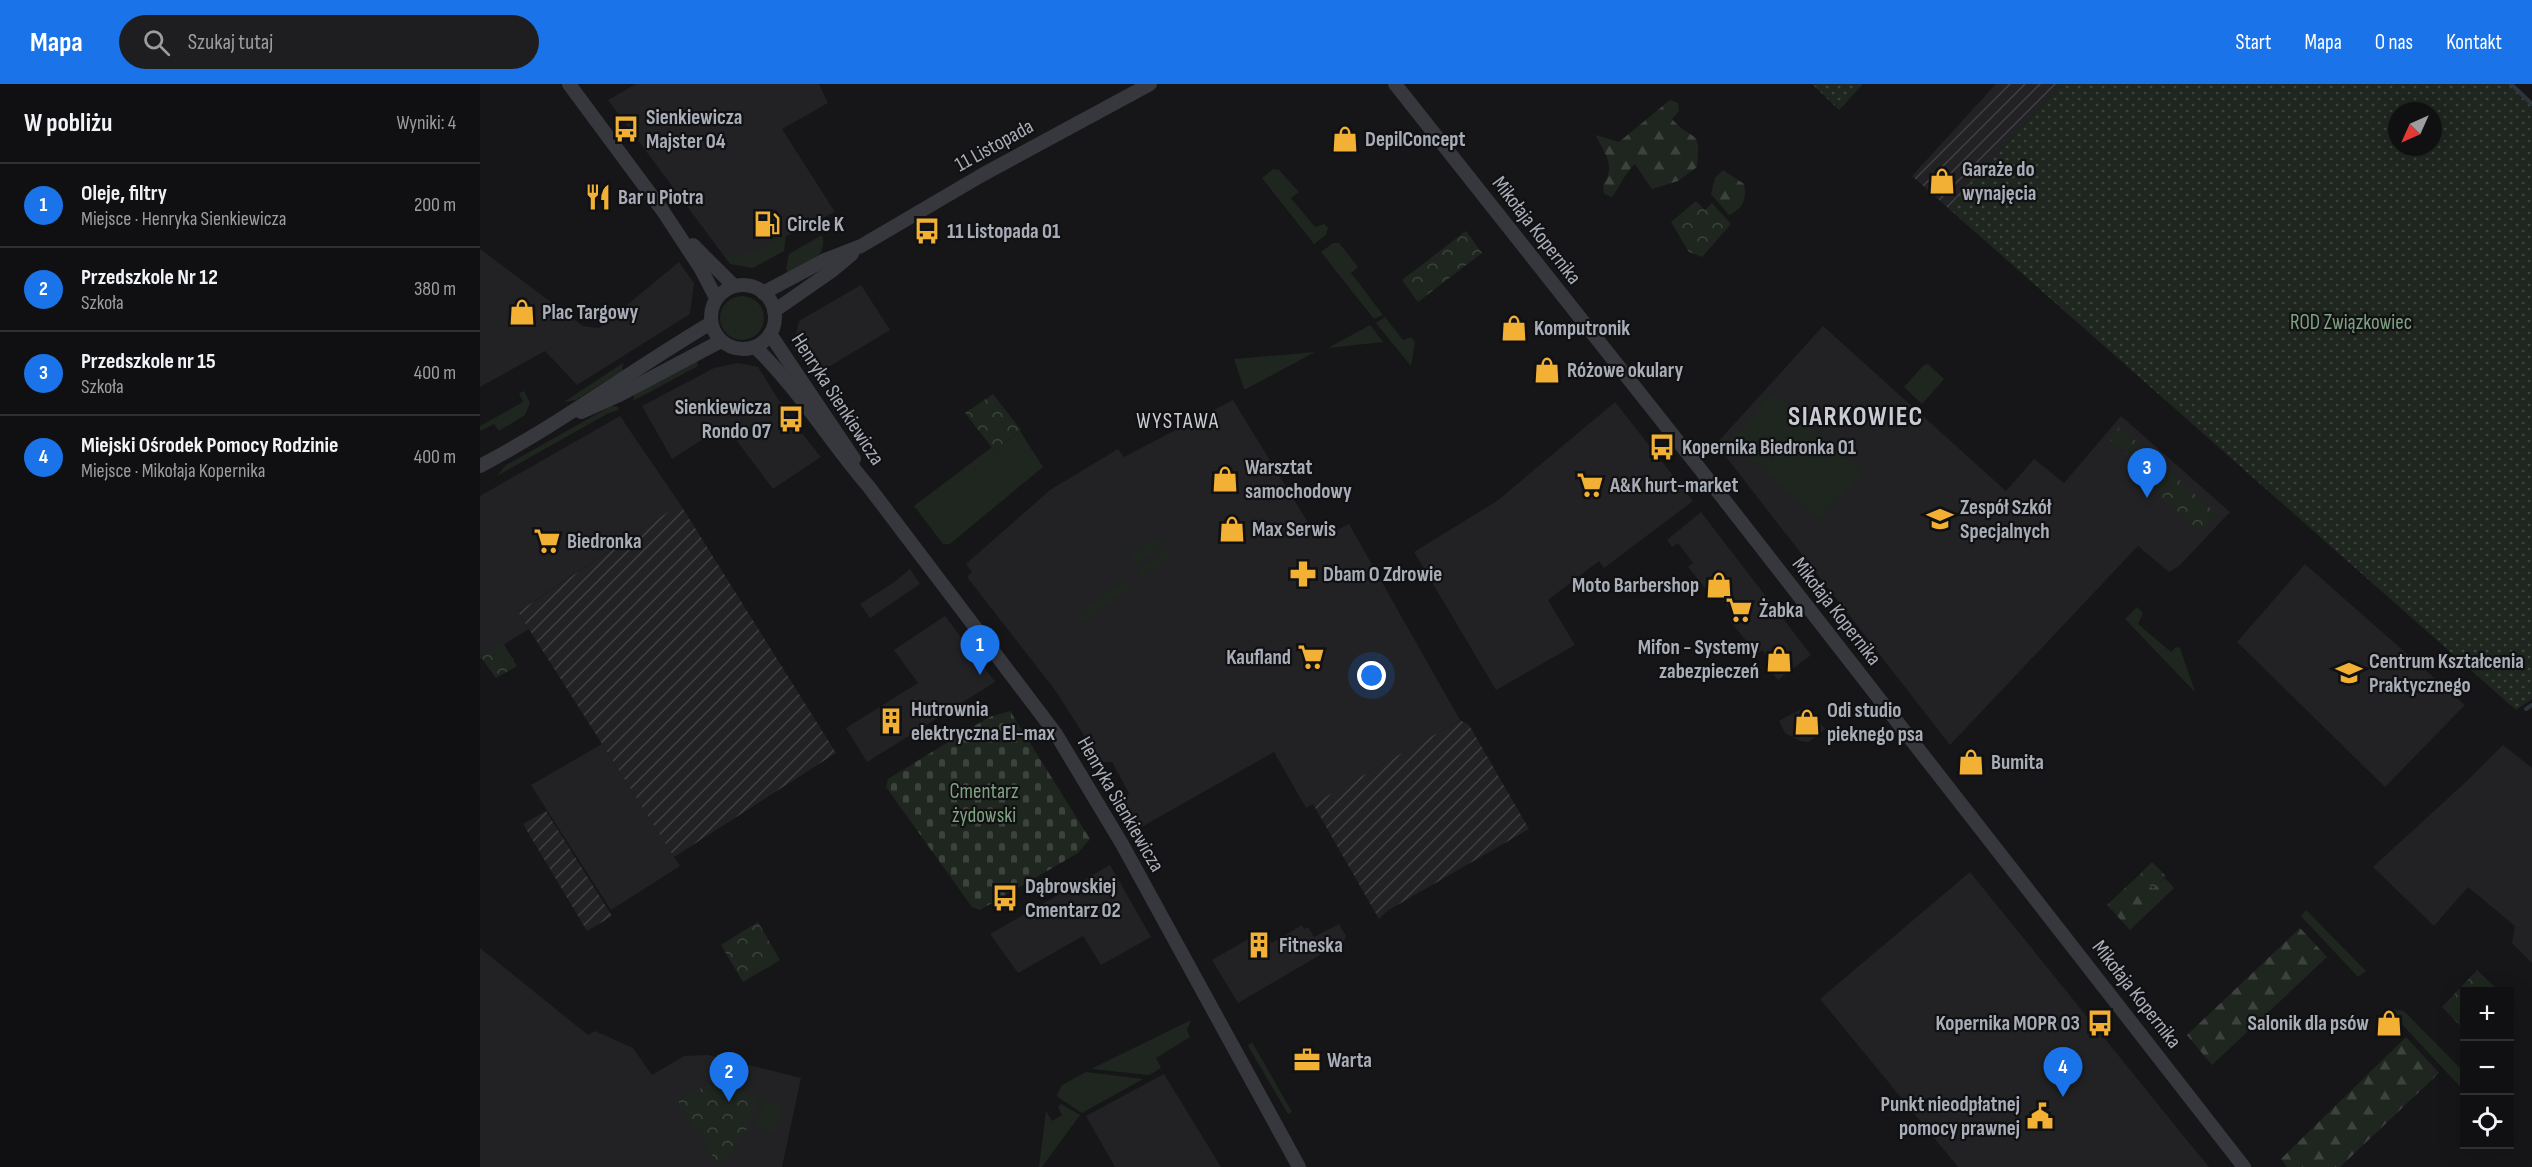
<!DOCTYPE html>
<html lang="pl">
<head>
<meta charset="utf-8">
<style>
	:root { --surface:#101012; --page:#1e1e20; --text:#f1f3f6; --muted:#9c9d9f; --line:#303032; --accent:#1a73e8 }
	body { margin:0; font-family:"Sofia Sans Condensed",sans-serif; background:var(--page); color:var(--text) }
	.controls { position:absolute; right:18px; bottom:18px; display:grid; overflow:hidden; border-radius:0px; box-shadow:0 6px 24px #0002 }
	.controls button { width:54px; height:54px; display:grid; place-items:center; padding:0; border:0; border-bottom:2px solid var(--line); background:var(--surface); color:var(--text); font:30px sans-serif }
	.compass { position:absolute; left:1908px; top:18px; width:54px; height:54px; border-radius:50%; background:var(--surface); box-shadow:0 6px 24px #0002; rotate:225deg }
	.you { position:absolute; left:892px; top:592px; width:21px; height:21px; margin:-15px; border:4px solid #fff; border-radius:50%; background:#1a73e8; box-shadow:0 0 0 9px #1a73e833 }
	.badge { display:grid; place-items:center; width:39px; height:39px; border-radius:50%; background:var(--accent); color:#fff; font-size:20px; font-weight:700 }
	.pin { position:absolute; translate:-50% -50px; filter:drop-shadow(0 2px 3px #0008) }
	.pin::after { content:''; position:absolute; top:32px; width:21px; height:18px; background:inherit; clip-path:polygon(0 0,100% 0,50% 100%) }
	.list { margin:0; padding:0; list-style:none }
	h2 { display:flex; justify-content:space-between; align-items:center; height:78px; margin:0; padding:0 24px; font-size:26px }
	h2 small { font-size:20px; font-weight:400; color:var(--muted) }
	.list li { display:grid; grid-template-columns:39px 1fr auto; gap:18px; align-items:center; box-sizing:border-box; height:84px; padding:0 24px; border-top:2px solid var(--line) }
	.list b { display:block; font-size:22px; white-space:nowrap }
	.list p { margin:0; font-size:20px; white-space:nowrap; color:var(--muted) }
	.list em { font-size:20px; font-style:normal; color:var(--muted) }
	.icon { flex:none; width:33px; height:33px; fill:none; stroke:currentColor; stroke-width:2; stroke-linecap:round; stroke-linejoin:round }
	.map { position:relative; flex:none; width:2052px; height:1083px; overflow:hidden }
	header { display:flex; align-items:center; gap:36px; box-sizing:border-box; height:84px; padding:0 30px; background:var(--accent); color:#fff }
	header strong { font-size:28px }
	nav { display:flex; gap:33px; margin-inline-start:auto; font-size:21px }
	.search { width:420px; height:54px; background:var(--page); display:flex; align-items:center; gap:15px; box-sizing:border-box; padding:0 21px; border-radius:33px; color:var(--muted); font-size:22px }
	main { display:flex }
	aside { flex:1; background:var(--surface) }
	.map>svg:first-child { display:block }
</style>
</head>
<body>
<header>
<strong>Mapa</strong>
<div class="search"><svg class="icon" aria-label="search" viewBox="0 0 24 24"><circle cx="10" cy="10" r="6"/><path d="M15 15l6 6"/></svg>Szukaj tutaj</div>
<nav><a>Start</a><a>Mapa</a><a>O nas</a><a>Kontakt</a></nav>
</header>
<main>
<aside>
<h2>W pobliżu<small>Wyniki: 4</small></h2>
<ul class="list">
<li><span class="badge">1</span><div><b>Oleje, filtry</b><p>Miejsce · Henryka Sienkiewicza</p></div><em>200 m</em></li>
<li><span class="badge">2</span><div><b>Przedszkole Nr 12</b><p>Szkoła</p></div><em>380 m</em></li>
<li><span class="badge">3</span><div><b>Przedszkole nr 15</b><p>Szkoła</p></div><em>400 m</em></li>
<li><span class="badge">4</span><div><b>Miejski Ośrodek Pomocy Rodzinie</b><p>Miejsce · Mikołaja Kopernika</p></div><em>400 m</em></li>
</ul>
</aside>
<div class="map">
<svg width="2052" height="1083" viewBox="0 0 2052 1083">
	<defs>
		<pattern id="industrial-furrows" width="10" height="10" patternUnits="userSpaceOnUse" patternTransform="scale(1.5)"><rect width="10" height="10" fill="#222225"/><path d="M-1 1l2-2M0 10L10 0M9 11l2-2" fill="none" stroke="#3f3f43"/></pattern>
		<pattern id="forest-firs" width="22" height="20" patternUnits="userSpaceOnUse" patternTransform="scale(1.5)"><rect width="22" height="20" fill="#1e261f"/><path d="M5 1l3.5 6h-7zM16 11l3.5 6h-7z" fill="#3c433d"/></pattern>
		<pattern id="cemetery-stones" width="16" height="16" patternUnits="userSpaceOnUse" patternTransform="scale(1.5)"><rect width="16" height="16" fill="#1e261f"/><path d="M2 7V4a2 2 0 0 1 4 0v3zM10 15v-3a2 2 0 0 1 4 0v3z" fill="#3c433d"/></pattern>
		<pattern id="park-crowns" width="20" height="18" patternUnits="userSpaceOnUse" patternTransform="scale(1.5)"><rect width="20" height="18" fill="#1e261f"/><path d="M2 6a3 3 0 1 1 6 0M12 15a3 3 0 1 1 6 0" fill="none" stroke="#3c433d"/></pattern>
		<pattern id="garden-dots" width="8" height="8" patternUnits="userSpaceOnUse" patternTransform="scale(1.5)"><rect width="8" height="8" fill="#1e261f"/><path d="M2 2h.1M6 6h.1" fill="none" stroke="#3c433d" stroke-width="1.8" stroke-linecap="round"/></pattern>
	</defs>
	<rect width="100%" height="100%" fill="#161618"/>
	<!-- built -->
	<g fill="#222225">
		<path d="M156,0H339L348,19L302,45L355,128L250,180L128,16Z"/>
		<path d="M0,165L103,242L119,244L199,178L214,199L210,230L97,301L65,267L0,303Z"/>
		<path d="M381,201L410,246L340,288V292L337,295L313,264L319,237Z"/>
		<path d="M1343,242L1526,407L1554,375L1584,399L1641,332L1750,428L1699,482L1689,488L1658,462L1470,661L1236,360Z"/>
		<path d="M258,279L278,283L312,337L341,373L293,405L245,341L192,375L162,322L234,284Z"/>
		<path d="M753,316L838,455L869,440L980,636L826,724L794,668L658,745L642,717L649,709L632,678H621L575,606L487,493L492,488L486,480L570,406L638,365L644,373Z"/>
		<path d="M1135,318L1213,417L1124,484L1119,477L1068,516L1095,561L1016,606L934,468L1017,417Z"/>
		<path d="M140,332L200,420L42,525L38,528L49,545L0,575V412Z"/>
		<path d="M1221,428L1331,571L1298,596L1293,590L1298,586L1282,566L1277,570L1250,537L1255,532L1240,513L1235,516L1208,483L1213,479L1198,459L1192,463L1187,456Z"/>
		<path d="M1825,480L1985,621L1905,703L1757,558Z"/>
		<path d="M430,485L440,500L390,534L380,520L413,499Z"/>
		<path d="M465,532L515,598L387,678L366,644L438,599L414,566Z"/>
		<path d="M1327,622L1345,645L1329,658L1320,657L1305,649L1299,637Z"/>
		<path d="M122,660L200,782L131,826L51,701Z"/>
		<path d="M2023,661L2052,684V879L2032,859L2035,842L1988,803L1954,842L1893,783L1988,696Z"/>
		<path d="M630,781L671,853L621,881L603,852L538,889L510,850Z"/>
		<path d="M1490,788L1706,1055L1729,1083H1478L1340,915Z"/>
		<path d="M859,840L866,852L864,857L758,919L732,876L784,846L792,859L822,841L824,845L828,843L834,853Z"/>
		<path d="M0,864L108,951L115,947L153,964L172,991L204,972L228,971L321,994L302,1083H0Z"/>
		<path d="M684,990L741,1083H635L606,1032Z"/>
	</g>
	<!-- industrial -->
	<g fill="url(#industrial-furrows)">
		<path d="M1516,0H1582L1468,124L1432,92Z"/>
		<path d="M200,420L356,669L194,773L38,528Z"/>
		<path d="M980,636L989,641L1049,745L907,827L899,835L833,720Z"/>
		<path d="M66,727L132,832L107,847L43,740Z"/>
	</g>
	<!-- grass -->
	<g fill="#1e261f">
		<path d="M793,85L799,86L819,108L811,114L835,143L844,140L848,144L846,151L834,160L782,94Z"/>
		<path d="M306,151L304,167L273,184L250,180L245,173L248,166L254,174L263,169L274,168Z"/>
		<path d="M342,151C349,174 325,181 309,190L306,185L309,170Z"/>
		<path d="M853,159H859L878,183L871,189L903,231L894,235L841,168Z"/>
		<circle cx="262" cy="234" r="22"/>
		<path d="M905,233L923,256L931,253L935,258L931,282L896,239Z"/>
		<path d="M890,241L903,258L848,264Z"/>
		<path d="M835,268L766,305H764L754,275Z"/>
		<path d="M216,273L218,282L153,317L154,311Z"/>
		<path d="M143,279L142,287L96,316L84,318Z"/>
		<path d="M1448,280L1464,295L1442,320L1424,303L1444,281Z"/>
		<path d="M44,307L50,319L45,331L19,347L14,340L0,347V342L43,318L39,309Z"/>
		<path d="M1293,308L1383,388L1340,437L1249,357Z"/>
		<path d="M131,322L139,323L138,326L127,330L17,392L26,381Z"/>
		<path d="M540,347L563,383L470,460H463L434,422L512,363L514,366Z"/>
		<path d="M676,453L683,462L655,483L648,473Z"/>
		<path d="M686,465L692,473L662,495L657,487Z"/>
		<path d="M644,496L650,504L602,539L596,531Z"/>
		<path d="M1657,523L1663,529L1658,540L1691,568L1696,563L1700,564L1715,608L1646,536V534Z"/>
		<path d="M1826,826L1886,887L1878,893L1821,832Z"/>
		<path d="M1907,924L1924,927L1984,988V1007Z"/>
		<path d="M711,936L707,946L710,953L676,974L681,984L669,991L611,985Z"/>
		<path d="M772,958L812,1028L808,1030L768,962Z"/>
		<path d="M606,988L663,995L602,1029L579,1014L577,1011L582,1001Z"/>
		<path d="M284,1016L302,1021L294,1049L276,1044Z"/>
		<path d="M581,1020L600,1031L562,1083H559L566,1027L572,1037L582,1031L578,1023Z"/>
	</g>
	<!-- forest -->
	<g fill="url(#forest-firs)">
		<path d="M1190,16L1198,19L1199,27L1192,35C1213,59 1222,43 1217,83L1198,97L1172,105L1155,80C1145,89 1140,102 1132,113L1124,110L1123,101C1137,82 1124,70 1116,51L1139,58Z"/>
		<path d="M1243,86L1264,100C1267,114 1263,125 1249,131L1231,110L1235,94Z"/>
		<path d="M1659,791L1673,804L1685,794L1694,804L1650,846L1627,821Z"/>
		<path d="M1820,844L1847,873L1732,981L1707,951Z"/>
		<path d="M1926,953L1959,989L1860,1083H1807L1801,1075Z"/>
	</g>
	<!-- cemetery -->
	<path fill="url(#cemetery-stones)" d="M530,627L610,755L598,769L500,826L492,823L406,703L408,695L509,633Z"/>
	<!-- park -->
	<g fill="url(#park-crowns)">
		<path d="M1216,117L1225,126L1232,119L1251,140L1222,173L1209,168L1191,138Z"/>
		<path d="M986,147L1002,169L938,218L922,196Z"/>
		<path d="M513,310L541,346L514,366L485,329Z"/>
		<path d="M1640,343L1736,429L1719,447L1678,409L1662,384L1629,355Z"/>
		<path d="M23,559L37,582L16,594L1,573Z"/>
		<path d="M1672,778L1686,792L1673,805L1659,791Z"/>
		<path d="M278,838L300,876L263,898L241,861Z"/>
		<path d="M1997,886L2019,907L1984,908V946L1962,923Z"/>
		<path d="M229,1000L278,1012L269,1042L240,1083L198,1017Z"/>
	</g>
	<!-- garden -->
	<g fill="url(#garden-dots)" fill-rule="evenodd">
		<path d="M1332,0H1383L1359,26Z"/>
		<path d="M1582,0H2029L2052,23V615L2036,626L1468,124ZM1917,27H1953V63H1917Z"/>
	</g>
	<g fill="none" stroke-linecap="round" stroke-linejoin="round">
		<!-- stream -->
		<g stroke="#2c353c" stroke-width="4">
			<path d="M2031,0L2052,20"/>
			<path d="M2046,625L2052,621"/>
		</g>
		<!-- minor -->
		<g stroke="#37383d" stroke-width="14">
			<path d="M89,0L183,127L221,185L236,214"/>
			<path d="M915,0L1235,404L1764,1083"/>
			<path d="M213,161L254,202"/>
			<circle cx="263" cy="233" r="32"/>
			<path d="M283,209L345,176L381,162L502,91L670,0"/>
			<path d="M294,227L353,186L372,170"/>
			<path d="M290,250L374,375"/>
			<path d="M275,263C318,304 350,358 389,403L576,650L642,760L819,1083"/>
			<path d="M101,328L141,310L241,257"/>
			<path d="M0,382C80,340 153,285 231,239"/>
		</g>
	</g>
	<!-- icons -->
	<defs>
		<g id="bus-bare" transform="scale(2.07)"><path d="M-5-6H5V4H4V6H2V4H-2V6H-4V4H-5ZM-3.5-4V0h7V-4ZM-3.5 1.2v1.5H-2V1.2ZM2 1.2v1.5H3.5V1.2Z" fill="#f2b134" stroke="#111113" stroke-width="2.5" paint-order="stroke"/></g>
		<g id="shop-bare" transform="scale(2.07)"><path d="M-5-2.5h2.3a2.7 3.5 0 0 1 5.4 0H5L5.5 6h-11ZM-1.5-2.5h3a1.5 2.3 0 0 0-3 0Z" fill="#f2b134" stroke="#111113" stroke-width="2.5" paint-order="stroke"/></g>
		<g id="restaurant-bare" transform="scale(2.07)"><path d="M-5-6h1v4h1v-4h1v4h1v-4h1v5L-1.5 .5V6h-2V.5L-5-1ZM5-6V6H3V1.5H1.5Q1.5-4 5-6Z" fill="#f2b134" stroke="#111113" stroke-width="2.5" paint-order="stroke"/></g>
		<g id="fuel-bare" transform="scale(2.07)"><path d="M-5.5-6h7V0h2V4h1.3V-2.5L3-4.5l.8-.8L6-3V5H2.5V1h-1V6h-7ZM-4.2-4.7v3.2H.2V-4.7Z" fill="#f2b134" stroke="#111113" stroke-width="2.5" paint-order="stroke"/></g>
		<g id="supermarket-bare" transform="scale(2.07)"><path d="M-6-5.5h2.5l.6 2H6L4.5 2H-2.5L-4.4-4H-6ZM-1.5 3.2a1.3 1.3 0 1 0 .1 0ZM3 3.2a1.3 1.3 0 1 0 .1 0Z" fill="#f2b134" stroke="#111113" stroke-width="2.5" paint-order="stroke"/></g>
		<g id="school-bare" transform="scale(2.07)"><path d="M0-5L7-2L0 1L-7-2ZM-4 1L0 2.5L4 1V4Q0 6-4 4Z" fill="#f2b134" stroke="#111113" stroke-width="2.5" paint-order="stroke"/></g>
		<g id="pharmacy-bare" transform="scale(2.07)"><path d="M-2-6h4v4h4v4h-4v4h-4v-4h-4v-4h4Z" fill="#f2b134" stroke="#111113" stroke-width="2.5" paint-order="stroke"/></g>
		<g id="building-bare" transform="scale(2.07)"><path d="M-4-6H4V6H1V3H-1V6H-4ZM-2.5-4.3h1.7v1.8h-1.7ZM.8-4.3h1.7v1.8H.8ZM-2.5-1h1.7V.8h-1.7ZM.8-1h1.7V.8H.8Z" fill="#f2b134" stroke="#111113" stroke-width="2.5" paint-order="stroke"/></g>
		<g id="office-bare" transform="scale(2.07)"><path d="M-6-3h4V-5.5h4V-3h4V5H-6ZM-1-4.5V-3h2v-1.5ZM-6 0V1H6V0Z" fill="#f2b134" stroke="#111113" stroke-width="2.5" paint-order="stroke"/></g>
		<g id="civic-bare" transform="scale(2.07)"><path d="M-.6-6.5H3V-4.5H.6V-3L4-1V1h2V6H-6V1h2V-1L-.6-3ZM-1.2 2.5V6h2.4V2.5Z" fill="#f2b134" stroke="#111113" stroke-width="2.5" paint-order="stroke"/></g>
	</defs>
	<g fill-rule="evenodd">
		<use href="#bus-bare" x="146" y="45"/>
		<use href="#shop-bare" x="865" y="55"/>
		<use href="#shop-bare" x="1462" y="97"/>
		<use href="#restaurant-bare" x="118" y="113"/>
		<use href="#fuel-bare" x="287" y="140"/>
		<use href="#bus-bare" x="447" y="147"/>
		<use href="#shop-bare" x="42" y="228"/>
		<use href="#shop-bare" x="1034" y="244"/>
		<use href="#shop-bare" x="1067" y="286"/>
		<use href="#bus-bare" x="311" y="335"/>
		<use href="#bus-bare" x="1182" y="363"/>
		<use href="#shop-bare" x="745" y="395"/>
		<use href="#supermarket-bare" x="1110" y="401"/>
		<use href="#school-bare" x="1460" y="435"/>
		<use href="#shop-bare" x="752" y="445"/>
		<use href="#supermarket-bare" x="67" y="457"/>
		<use href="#pharmacy-bare" x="823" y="490"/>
		<use href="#shop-bare" x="1239" y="501"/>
		<use href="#supermarket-bare" x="1259" y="526"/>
		<use href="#supermarket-bare" x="831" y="573"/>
		<use href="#shop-bare" x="1299" y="575"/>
		<use href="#school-bare" x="1869" y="589"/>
		<use href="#building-bare" x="411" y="637"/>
		<use href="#shop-bare" x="1327" y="638"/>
		<use href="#shop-bare" x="1491" y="678"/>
		<use href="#bus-bare" x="525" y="814"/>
		<use href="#building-bare" x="779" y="861"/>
		<use href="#bus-bare" x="1620" y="939"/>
		<use href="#shop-bare" x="1909" y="939"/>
		<use href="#office-bare" x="827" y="976"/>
		<use href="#civic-bare" x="1560" y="1032"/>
	</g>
	<g text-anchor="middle" stroke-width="4.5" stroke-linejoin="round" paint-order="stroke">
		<!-- poi labels -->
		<g font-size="21" font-weight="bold" fill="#a8adb8" stroke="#111113" text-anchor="start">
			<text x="166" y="40">Sienkiewicza<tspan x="166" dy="24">Majster 04</tspan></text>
			<text x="885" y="62">DepilConcept</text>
			<text x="1482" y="92">Garaże do<tspan x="1482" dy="24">wynajęcia</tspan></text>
			<text x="138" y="120">Bar u Piotra</text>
			<text x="307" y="147">Circle K</text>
			<text x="467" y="154">11 Listopada 01</text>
			<text x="62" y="235">Plac Targowy</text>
			<text x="1054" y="251">Komputronik</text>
			<text x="1087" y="293">Różowe okulary</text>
			<text x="291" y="330" text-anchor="end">Sienkiewicza<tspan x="291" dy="24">Rondo 07</tspan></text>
			<text x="1202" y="370">Kopernika Biedronka 01</text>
			<text x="765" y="390">Warsztat<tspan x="765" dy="24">samochodowy</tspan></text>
			<text x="1130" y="408">A&amp;K hurt-market</text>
			<text x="1480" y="430">Zespół Szkół<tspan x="1480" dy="24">Specjalnych</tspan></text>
			<text x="772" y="452">Max Serwis</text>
			<text x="87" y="464">Biedronka</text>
			<text x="843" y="497">Dbam O Zdrowie</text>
			<text x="1219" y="508" text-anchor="end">Moto Barbershop</text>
			<text x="1279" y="533">Żabka</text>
			<text x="1279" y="570" text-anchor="end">Mifon - Systemy<tspan x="1279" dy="24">zabezpieczeń</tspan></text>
			<text x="811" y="580" text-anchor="end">Kaufland</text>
			<text x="1889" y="584">Centrum Kształcenia<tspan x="1889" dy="24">Praktycznego</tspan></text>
			<text x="431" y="632">Hutrownia<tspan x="431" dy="24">elektryczna El-max</tspan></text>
			<text x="1347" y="633">Odi studio<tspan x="1347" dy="24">pieknego psa</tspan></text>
			<text x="1511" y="685">Bumita</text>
			<text x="545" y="809">Dąbrowskiej<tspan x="545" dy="24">Cmentarz 02</tspan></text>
			<text x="799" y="868">Fitneska</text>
			<text x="1600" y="946" text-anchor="end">Kopernika MOPR 03</text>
			<text x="1889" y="946" text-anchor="end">Salonik dla psów</text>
			<text x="847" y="983">Warta</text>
			<text x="1540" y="1027" text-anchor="end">Punkt nieodpłatnej<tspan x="1540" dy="24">pomocy prawnej</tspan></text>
		</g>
		<!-- street labels -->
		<g font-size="21" fill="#a8adb8" stroke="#111113">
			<text transform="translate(514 61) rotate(-29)" y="7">11 Listopada</text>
			<text transform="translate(1057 146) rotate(52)" y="7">Mikołaja Kopernika</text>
			<text transform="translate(358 315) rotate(57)" y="7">Henryka Sienkiewicza</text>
			<text transform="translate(1357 527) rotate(52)" y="7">Mikołaja Kopernika</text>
			<text transform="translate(641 720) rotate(60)" y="7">Henryka Sienkiewicza</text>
			<text transform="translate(1657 910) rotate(52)" y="7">Mikołaja Kopernika</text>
		</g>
		<!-- park labels -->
		<g font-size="21" fill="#7fa381" stroke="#111113">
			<text x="1871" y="245">ROD Związkowiec</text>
			<text x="504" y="714">Cmentarz<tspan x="504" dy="24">żydowski</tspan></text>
		</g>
		<!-- neighbourhood labels -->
		<g font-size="22" letter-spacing="1.5" fill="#c9ccd4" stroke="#111113">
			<text x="698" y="344">WYSTAWA</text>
		</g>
		<!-- district labels -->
		<g font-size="27" font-weight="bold" letter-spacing="1.5" fill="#c9ccd4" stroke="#111113">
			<text x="1376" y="341">SIARKOWIEC</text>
		</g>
	</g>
</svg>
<div class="controls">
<button>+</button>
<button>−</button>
<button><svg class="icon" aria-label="locate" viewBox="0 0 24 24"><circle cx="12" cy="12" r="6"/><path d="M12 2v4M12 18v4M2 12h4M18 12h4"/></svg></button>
</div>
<svg class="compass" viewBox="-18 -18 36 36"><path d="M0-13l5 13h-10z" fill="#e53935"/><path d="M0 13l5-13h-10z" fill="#9c9d9f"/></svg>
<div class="you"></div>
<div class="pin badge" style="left:500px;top:591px">1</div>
<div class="pin badge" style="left:249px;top:1018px">2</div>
<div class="pin badge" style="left:1667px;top:414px">3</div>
<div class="pin badge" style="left:1583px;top:1013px">4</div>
</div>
</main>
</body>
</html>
